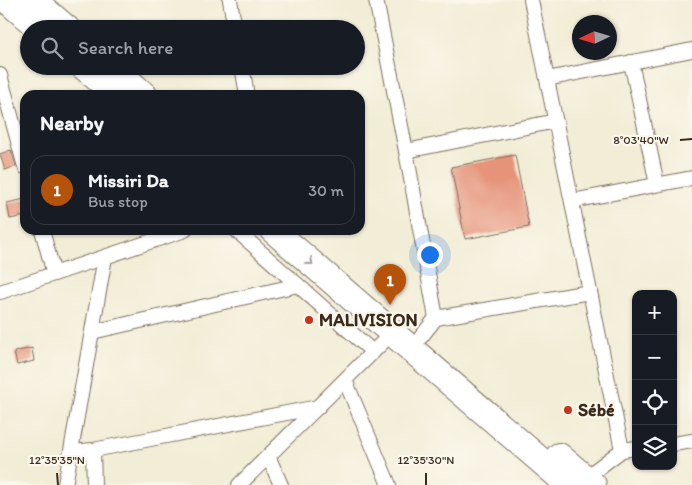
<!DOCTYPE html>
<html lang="en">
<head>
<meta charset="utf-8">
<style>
	:root { --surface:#171b24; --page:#242831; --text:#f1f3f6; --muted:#9ea1a6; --line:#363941; --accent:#b45309 }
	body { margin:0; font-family:Itim,sans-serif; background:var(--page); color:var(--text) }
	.controls { position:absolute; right:15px; bottom:15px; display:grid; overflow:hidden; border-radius:10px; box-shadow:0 1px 4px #0004 }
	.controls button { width:45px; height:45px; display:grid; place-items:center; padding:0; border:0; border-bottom:1px solid var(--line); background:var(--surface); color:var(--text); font:25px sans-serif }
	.compass { position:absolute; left:572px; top:15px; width:45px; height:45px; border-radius:50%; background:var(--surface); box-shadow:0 1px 4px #0004; rotate:266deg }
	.you { position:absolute; left:429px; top:254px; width:18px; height:18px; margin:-12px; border:4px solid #fff; border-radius:50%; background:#1a73e8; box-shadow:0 0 0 8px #1a73e833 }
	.badge { display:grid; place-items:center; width:32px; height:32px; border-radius:50%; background:var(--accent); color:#fff; font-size:16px; font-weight:700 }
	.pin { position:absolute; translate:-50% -41px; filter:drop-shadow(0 1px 2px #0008) }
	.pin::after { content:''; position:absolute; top:26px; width:18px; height:15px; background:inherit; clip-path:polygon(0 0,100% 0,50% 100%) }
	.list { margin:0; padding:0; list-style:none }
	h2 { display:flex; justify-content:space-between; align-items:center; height:65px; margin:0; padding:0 20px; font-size:21px }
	h2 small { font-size:16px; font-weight:400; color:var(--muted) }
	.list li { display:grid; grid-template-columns:32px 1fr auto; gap:15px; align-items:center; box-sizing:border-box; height:70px; margin:0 10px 10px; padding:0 10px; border:1px solid var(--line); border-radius:15px }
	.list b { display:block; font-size:19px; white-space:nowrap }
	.list p { margin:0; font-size:16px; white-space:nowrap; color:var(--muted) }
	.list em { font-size:16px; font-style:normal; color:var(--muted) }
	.icon { flex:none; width:28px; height:28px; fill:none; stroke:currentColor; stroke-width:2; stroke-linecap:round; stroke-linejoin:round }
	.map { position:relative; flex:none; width:692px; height:485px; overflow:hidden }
	.search { position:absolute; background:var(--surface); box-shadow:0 1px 4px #0004; left:20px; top:20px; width:345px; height:55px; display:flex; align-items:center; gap:12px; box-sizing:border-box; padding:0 18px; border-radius:28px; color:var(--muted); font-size:19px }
	.panel { position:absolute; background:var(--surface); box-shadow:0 1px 4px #0004; left:20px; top:90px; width:345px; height:145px; border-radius:15px }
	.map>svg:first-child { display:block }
</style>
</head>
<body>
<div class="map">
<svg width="692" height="485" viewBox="0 0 692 485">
	<rect width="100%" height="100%" fill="#fbf7ec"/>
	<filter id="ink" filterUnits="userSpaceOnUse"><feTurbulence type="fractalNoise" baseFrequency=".02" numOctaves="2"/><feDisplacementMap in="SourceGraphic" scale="10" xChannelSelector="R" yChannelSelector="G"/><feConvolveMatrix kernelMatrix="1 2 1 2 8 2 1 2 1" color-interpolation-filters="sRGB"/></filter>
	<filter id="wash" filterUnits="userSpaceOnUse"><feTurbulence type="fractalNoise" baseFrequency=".0096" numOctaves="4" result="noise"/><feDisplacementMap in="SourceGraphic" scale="20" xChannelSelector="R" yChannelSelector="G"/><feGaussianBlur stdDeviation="1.12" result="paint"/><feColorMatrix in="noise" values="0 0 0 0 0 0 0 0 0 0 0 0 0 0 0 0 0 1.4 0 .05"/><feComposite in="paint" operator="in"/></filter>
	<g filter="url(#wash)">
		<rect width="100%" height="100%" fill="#f2edd6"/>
		<g id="blocks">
			<!-- building -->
			<g fill="#e69379">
				<path d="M11,150L16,166L5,170L0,154Z"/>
				<path d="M515,155L529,227L465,239L451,167Z"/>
				<path d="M25,199V216L10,219L7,203Z"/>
				<path d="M32,348L34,361L17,365L14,352Z"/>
			</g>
		</g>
	</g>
	<g filter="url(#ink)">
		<use href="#blocks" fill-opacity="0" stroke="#7b6e5e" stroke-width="1"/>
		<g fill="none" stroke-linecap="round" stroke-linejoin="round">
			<!-- street casing -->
			<g stroke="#7b6e5e" stroke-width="16">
				<g id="street">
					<path d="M230,0L235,29"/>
					<path d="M376,0L406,151L436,318"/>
					<path d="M531,0L622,450"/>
					<path d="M631,62L657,184"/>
					<path d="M242,66L247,95"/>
					<path d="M0,75L25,167"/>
					<path d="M547,79L692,50"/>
					<path d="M406,151L556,121"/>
					<path d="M572,201L692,178"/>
					<path d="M42,230L54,274"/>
					<path d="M236,230L373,352"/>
					<path d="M0,292L185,230"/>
					<path d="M92,332L298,285"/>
					<path d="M421,337L436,318L590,292"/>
					<path d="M345,380L389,485"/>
					<path d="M673,444L692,441"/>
					<path d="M93,450L94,485"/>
					<path d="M71,452L93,450L318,407"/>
					<path d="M268,456L281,485"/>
					<path d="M585,478L622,450L636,448"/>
					<path d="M65,485L105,257"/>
					<path d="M239,485L392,333"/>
				</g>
			</g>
			<!-- highway casing -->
			<g stroke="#7b6e5e" stroke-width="28">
				<g id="highway">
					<path d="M7,0L40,29"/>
					<path d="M33,0L67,29"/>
					<path d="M83,66L117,95"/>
					<path d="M111,66L144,95"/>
					<path d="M273,230L569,485"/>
					<path d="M559,456L593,485"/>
				</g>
			</g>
			<!-- street -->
			<use href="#street" stroke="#fff" stroke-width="14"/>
			<!-- highway -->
			<use href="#highway" stroke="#fff" stroke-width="26"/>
		</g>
		<!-- one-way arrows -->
		<defs><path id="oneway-chevron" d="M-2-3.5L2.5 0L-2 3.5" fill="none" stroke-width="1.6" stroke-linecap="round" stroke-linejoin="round" transform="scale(1.25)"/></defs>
		<use stroke="#a79f9a" href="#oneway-chevron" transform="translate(310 262) rotate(41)"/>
	</g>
	<!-- ticks -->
	<path fill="none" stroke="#3b2a1e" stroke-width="2" d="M680,140L692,139M57,473L58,485M426,473V485"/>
	<!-- markers -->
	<g fill="#c8321e" stroke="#fbf7ec" stroke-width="2">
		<circle cx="309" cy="320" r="5"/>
		<circle cx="568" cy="410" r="5"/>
	</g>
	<g text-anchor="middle" stroke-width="4.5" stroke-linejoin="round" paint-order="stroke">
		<!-- poi labels -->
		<g font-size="18" font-weight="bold" fill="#3b2a1e" stroke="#fbf7ec" text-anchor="start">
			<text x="319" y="326">MALIVISION</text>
			<text x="578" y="416">Sébé</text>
		</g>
	</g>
	<g font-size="12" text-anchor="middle" fill="#3b2a1e" stroke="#fbf7ec" stroke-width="4.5" stroke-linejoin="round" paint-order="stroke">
		<text x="641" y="144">8°03'40"W</text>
		<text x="57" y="464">12°35'35"N</text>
		<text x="426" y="464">12°35'30"N</text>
	</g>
</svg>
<div class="controls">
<button>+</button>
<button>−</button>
<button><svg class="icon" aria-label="locate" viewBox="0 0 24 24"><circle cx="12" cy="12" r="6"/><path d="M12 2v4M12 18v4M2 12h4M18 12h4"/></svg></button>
<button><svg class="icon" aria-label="layers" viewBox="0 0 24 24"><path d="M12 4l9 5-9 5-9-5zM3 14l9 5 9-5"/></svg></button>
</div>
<svg class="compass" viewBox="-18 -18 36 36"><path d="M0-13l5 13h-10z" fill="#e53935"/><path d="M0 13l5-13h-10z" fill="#9ea1a6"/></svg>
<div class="you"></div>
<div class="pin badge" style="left:390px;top:305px">1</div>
<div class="search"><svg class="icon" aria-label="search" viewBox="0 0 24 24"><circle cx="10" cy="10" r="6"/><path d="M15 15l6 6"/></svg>Search here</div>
<section class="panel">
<h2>Nearby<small></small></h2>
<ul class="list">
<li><span class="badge">1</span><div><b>Missiri Da</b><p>Bus stop</p></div><em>30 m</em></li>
</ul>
</section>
</div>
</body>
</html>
